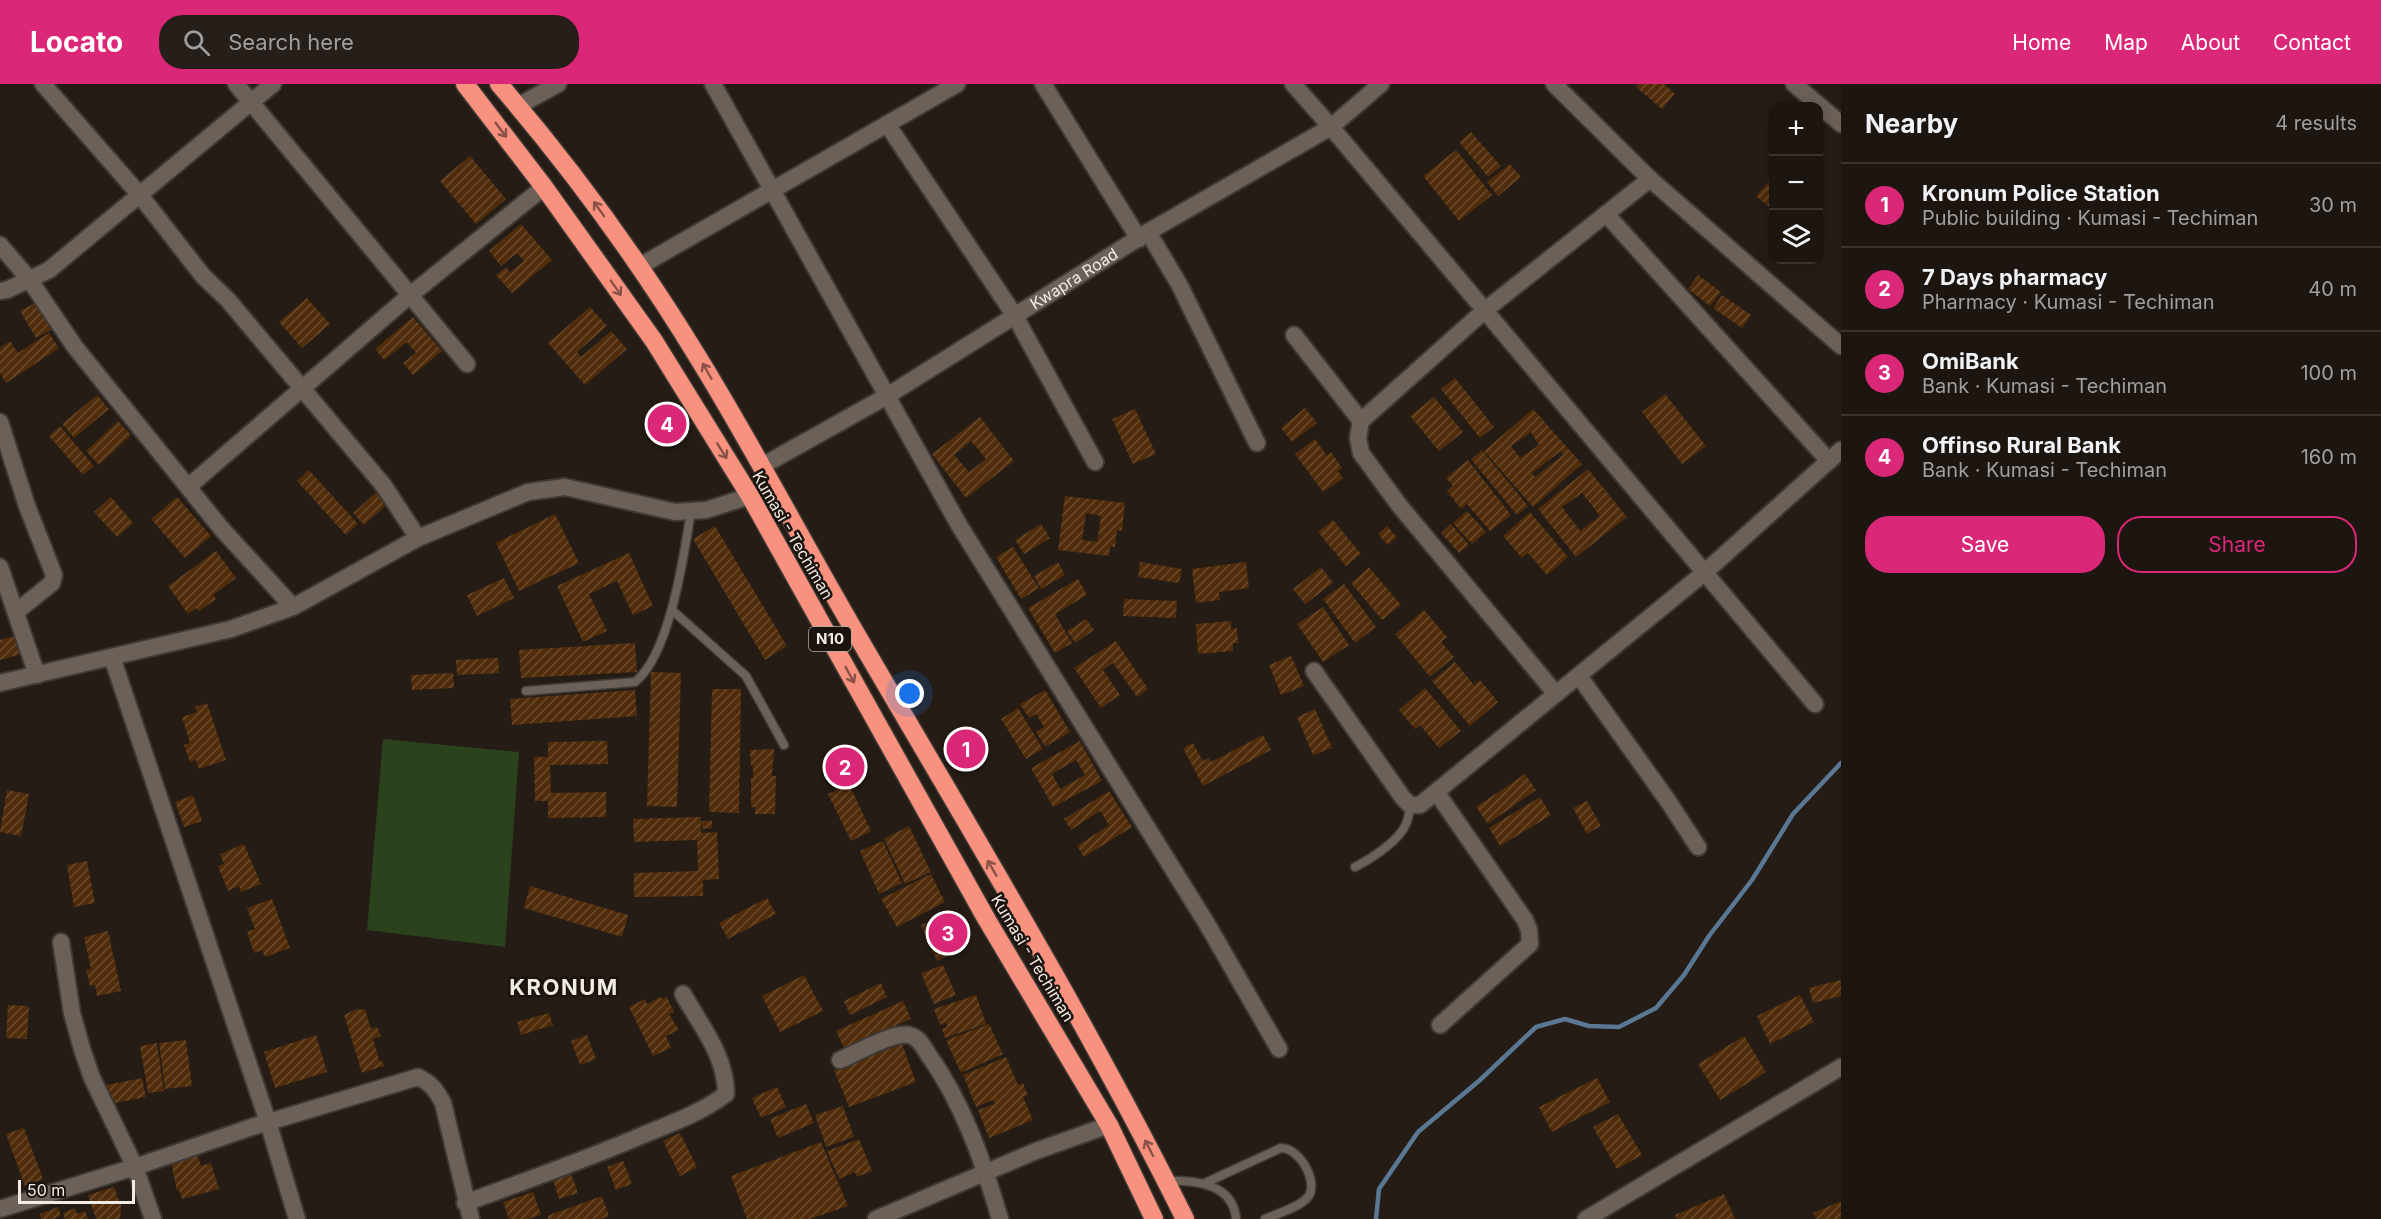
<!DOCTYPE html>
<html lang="en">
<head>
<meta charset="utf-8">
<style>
	:root { --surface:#1c1510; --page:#251e19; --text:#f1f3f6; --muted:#a09f9f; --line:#3a3430; --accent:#db2777 }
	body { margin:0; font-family:Inter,sans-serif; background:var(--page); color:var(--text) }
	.controls { position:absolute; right:18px; top:18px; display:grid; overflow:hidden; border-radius:12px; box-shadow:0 3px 15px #0003 }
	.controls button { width:54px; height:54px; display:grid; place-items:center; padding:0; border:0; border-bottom:2px solid var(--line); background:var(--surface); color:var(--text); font:30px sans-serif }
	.scale { position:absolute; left:18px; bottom:15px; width:117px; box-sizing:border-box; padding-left:6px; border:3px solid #f1ebe6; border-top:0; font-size:16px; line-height:21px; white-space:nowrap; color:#f1ebe6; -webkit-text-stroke:4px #1b130d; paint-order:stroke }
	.you { position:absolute; left:910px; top:610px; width:21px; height:21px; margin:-15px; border:4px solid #fff; border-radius:50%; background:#1a73e8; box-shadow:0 0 0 9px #1a73e833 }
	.badge { display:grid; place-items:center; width:39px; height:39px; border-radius:50%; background:var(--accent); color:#fff; font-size:20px; font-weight:700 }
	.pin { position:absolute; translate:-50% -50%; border:3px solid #fff; box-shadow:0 2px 6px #0006 }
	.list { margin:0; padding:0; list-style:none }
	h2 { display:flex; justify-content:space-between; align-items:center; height:78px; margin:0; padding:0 24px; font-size:26px }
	h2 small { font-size:20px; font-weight:400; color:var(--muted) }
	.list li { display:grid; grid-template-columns:39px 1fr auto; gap:18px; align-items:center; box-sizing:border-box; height:84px; padding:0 24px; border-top:2px solid var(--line) }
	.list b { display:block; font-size:22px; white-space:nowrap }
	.list p { margin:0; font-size:20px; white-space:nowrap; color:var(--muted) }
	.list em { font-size:20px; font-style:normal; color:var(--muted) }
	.actions { display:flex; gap:12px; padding:18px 24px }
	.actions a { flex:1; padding:14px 0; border:2px solid var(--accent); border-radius:24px; text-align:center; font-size:21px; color:var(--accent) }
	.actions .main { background:var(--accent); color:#fff }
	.icon { flex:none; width:33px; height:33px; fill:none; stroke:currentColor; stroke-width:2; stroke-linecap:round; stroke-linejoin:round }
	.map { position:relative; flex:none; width:1841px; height:1135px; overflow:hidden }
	header { display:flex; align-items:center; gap:36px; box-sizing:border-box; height:84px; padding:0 30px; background:var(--accent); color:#fff }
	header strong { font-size:28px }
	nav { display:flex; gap:33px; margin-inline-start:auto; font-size:21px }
	.search { width:420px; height:54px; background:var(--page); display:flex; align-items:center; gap:15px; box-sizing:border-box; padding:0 21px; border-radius:24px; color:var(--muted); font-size:22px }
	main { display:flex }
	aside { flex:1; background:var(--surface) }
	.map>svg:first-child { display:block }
</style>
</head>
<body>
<header>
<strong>Locato</strong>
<div class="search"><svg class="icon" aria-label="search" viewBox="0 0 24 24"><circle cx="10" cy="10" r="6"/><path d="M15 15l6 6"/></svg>Search here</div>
<nav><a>Home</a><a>Map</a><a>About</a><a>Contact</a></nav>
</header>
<main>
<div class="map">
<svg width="1841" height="1135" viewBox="0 0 1841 1135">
	<defs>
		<pattern id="building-hatch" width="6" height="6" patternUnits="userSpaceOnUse" patternTransform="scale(1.5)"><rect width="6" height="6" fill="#502c0a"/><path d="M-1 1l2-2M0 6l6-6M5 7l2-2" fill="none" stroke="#6a4b2e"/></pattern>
	</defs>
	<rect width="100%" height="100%" fill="#251c15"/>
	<!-- pitch -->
	<path fill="#2a431d" d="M383,655L519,668L505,863L367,846Z"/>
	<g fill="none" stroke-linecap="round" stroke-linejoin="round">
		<!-- stream -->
		<path stroke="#5a7893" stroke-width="4.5" d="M1376,1135L1379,1105L1418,1048L1480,996L1536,943L1565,935L1589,942L1619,943L1656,924L1684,891L1709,852L1752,796L1793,730L1841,679"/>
	</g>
	<!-- building -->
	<g fill="url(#building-hatch)" fill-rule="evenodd">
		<path d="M1639,0H1664L1675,10L1662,25L1636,3Z"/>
		<path d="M1471,48L1501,82L1488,93L1459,58Z"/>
		<path d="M1456,66L1492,111L1459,137L1423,92Z"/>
		<path d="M470,72L506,115L476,140L440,97Z"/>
		<path d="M1510,80L1521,93L1498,112L1487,98Z"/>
		<path d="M1771,95L1774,97V127L1756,112Z"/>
		<path d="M521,140L552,176L512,209L496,191L506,183L510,188L524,177L517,169L501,182L489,167Z"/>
		<path d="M1698,191L1721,208L1710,222L1688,205Z"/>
		<path d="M1722,211L1751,231L1742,244L1713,224Z"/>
		<path d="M307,214L330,240L302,264L279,238Z"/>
		<path d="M35,219L51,246L36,254L20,227Z"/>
		<path d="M590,223L607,242L577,268L581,273L611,247L627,265L585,301L548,259Z"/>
		<path d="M413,233L442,267L413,291L403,279L416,269L407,258L384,276L375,265Z"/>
		<path d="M49,249L59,264L6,299L0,289V264L10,257L18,269Z"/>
		<path d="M1455,294L1494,343L1480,354L1441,305Z"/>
		<path d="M1665,310L1706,362L1682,380L1642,328Z"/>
		<path d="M97,311L109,325L74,354L62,340Z"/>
		<path d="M1434,313L1463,348L1439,367L1410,332Z"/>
		<path d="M1305,324L1317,339L1292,358L1281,344Z"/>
		<path d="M1135,325L1156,370L1133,380L1112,335Z"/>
		<path d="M1533,325L1582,380L1533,423L1484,367ZM1531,348L1539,361L1520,374L1511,362ZM1561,367L1563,371L1535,393L1532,389Z"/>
		<path d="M980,333L1014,377L966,414L932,370ZM971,357L986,375L969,388L954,371Z"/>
		<path d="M118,337L131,351L99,381L86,367Z"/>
		<path d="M60,342L94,382L83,391L49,352Z"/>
		<path d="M1315,355L1327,372L1331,368L1342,384L1338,387L1343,394L1323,408L1295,370Z"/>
		<path d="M1482,366L1528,422L1517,431L1471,375Z"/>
		<path d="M1468,376L1511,431L1490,447L1467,420L1461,425L1447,407L1453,402L1446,394Z"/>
		<path d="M1588,385L1627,433L1576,473L1538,425ZM1582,409L1600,432L1580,447L1562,423Z"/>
		<path d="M309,386L358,440L346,451L297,397Z"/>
		<path d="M380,405L391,417L364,441L353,429Z"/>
		<path d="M1065,412L1125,419L1122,447L1117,446L1115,463L1110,462L1109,472L1058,466ZM1086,429L1101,432L1097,458L1082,456Z"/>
		<path d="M111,413L133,439L117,453L94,428Z"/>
		<path d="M177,413L211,452L185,474L151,435Z"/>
		<path d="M1467,427L1486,448L1472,460L1453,439Z"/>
		<path d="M1530,428L1568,473L1547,491L1528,469L1522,474L1503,452Z"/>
		<path d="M555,430L579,479L519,507L496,459Z"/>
		<path d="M1333,436L1361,470L1346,482L1318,448Z"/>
		<path d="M1041,440L1050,454L1024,470L1015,456Z"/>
		<path d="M1451,440L1469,461L1459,469L1441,449Z"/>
		<path d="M715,442L787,562L765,576L693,455Z"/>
		<path d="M1387,442L1397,453L1388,461L1378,450Z"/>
		<path d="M1013,463L1039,504L1021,515L996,473Z"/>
		<path d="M216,467L236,494L213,511L216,515L199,527L196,524L188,530L168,502Z"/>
		<path d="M629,469L653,522L633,531L617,497L589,510L607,547L583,558L557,502Z"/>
		<path d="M1058,478L1065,491L1041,505L1034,492Z"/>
		<path d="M1140,478L1182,485L1179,499L1138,493Z"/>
		<path d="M1246,478L1249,504L1219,508L1220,516L1196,519L1192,485Z"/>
		<path d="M1321,483L1333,499L1305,520L1293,505Z"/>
		<path d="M1369,483L1401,521L1382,536L1351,499Z"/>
		<path d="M504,494L514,514L477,532L467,511Z"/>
		<path d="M1078,495L1087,511L1055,530L1072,559L1055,569L1028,524Z"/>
		<path d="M1344,500L1376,543L1355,559L1323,515Z"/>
		<path d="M1124,515L1177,517L1176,534L1123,532Z"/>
		<path d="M1323,523L1349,561L1323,578L1297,540Z"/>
		<path d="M1424,526L1447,553L1441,558L1454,573L1430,593L1395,550Z"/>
		<path d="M1086,535L1094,546L1075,559L1067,547Z"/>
		<path d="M1231,537V545L1237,544L1238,559H1233V567L1198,570L1196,540Z"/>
		<path d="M16,552L21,570L0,576V556Z"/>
		<path d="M1116,557L1148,605L1137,613L1113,579L1103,586L1120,611L1101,624L1074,584Z"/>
		<path d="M635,559L637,588L521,594L519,566Z"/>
		<path d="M1291,572L1304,602L1281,611L1269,581Z"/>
		<path d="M498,574L499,589L457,591L456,576Z"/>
		<path d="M1455,578L1474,601L1480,596L1498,618L1470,642L1432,597Z"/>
		<path d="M651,588L681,589L677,723L647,722Z"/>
		<path d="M453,589L454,604L412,606L411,591Z"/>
		<path d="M1425,604L1461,647L1439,664L1420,641L1415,645L1399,626Z"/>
		<path d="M712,605H741L739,729L709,728Z"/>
		<path d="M635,606L637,632L512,641L510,615Z"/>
		<path d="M1045,606L1070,648L1045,663L1036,648L1044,643L1036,630L1029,634L1020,620Z"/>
		<path d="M207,619L226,676L199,685L196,676L190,678L184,661L190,659L182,633L197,628L195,623Z"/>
		<path d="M1018,624L1043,665L1026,675L1001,635Z"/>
		<path d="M1315,625L1332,664L1313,671L1297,633Z"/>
		<path d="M1263,651L1271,666L1203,702L1183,664L1193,659L1203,677L1209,674L1211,678Z"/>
		<path d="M607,657L608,680L550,681L551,709L606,708V733L548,734V717H535L534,673H548V658Z"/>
		<path d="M1080,657L1102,697L1053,723L1031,684ZM1076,676L1085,691L1060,705L1052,690Z"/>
		<path d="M774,665L772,692H776L775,730H755V723H751V694H753V681H751L750,666Z"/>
		<path d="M1525,690L1536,706L1488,740L1476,723Z"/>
		<path d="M849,700L871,747L851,757L828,710Z"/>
		<path d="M7,706L29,710L21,752L0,748Z"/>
		<path d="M1109,707L1132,743L1084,773L1077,762L1109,741L1100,727L1071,746L1064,735Z"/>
		<path d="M193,711L202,737L184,743L175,718Z"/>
		<path d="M1540,713L1551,731L1500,762L1489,744Z"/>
		<path d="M1587,717L1601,742L1587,750L1573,724Z"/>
		<path d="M701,733V749L717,748L719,795L703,796V812L634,813V789L698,787L697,756L634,758L633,735Z"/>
		<path d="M702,737H712V744L702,745Z"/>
		<path d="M909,742L931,788L905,800L884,755Z"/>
		<path d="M883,757L902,799L879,810L860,767Z"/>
		<path d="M244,760L261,800L241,808L239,802L228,807L218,782L224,780L220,770Z"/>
		<path d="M87,777L95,819L74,823L67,781Z"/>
		<path d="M931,790L945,818L897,843L881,815Z"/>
		<path d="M530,802L628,831L622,853L524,824Z"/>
		<path d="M767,814L776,830L728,855L719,839Z"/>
		<path d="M272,815L290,864L265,873L262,866L254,869L247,848L255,845L247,824Z"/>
		<path d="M942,832L958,867L937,877L921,841Z"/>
		<path d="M108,847L121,907L97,912L95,901L90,902L86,886L91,885L84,853Z"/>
		<path d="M943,881L956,911L934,920L921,889Z"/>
		<path d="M804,891L823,927L780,948L762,912Z"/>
		<path d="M1841,896V912L1813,919L1809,904Z"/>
		<path d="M881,899L887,913L850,931L844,917Z"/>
		<path d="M976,911L986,940L945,954L942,945L947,943L946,938L940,941L934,925Z"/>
		<path d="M1800,911L1814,938L1770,960L1757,932Z"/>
		<path d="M661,913L662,915L667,913L674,928L669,930L679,946L666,952L671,964L653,972L629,923L645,915L647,920Z"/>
		<path d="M903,917L911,935L883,947L886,954L874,959L871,952L844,964L836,947Z"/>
		<path d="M8,921L29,922L27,955L6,954Z"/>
		<path d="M359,924V926L365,925L371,945L377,943L381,952L373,955L380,978L383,977L384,982L362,989L344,931Z"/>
		<path d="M549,929L553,941L521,951L517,938Z"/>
		<path d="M989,940L1003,970L961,989L946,956Z"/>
		<path d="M316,951L327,988L275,1004L264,968Z"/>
		<path d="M587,951L596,975L580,981L571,957Z"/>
		<path d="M1744,952L1766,988L1720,1016L1698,980Z"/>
		<path d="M186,956L192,1002L165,1005L159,959Z"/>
		<path d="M157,959L164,1007L148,1009L140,962Z"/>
		<path d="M902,960L916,998L849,1023L834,986Z"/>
		<path d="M1006,973L1018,1001L1023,999L1028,1011L1023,1013L1033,1036L989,1054L978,1026L995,1020L993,1016L976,1023L963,991Z"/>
		<path d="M142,994L146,1013L111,1020L106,1001Z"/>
		<path d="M1597,994L1610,1018L1552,1048L1539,1023Z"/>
		<path d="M777,1003L786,1023L761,1034L752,1014Z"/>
		<path d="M806,1020L814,1039L778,1054L770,1035Z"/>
		<path d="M843,1022L854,1053L826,1063L815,1031Z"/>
		<path d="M1618,1030L1642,1071L1617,1085L1593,1043Z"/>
		<path d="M24,1044L43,1095L25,1102L6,1050Z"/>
		<path d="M680,1049L697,1083L680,1092L663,1057Z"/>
		<path d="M859,1055L872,1087L857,1093L855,1088L839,1095L827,1067Z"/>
		<path d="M821,1058L848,1122L810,1135H747L731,1092Z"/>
		<path d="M197,1070L201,1082L211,1079L219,1105L182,1115L179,1106L177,1107L171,1078Z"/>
		<path d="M623,1077L632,1100L616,1106L607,1083Z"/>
		<path d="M570,1087L578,1109L559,1115L552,1093Z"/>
		<path d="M114,1103L121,1122L120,1135H96L88,1111Z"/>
		<path d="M533,1108L541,1131L528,1135H509L503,1118Z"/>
		<path d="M1724,1110L1735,1135H1677L1675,1131Z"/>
		<path d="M602,1112L609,1132L601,1135H548L547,1132Z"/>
		<path d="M1841,1117V1135H1816L1813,1129Z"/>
		<path d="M58,1123L61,1132L53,1135H41L40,1130Z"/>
		<path d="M75,1124L77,1130L85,1127L88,1135H65L63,1129Z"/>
	</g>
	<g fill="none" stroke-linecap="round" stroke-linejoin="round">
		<!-- lane casing -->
		<g stroke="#3f3935" stroke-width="11">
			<g id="lane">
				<path d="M672,526L746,592L784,661"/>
				<path d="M526,607L635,598C670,570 684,471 691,427"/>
				<path d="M1355,783C1371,775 1399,757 1406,740C1409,734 1409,727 1410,721"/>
				<path d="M1166,1097C1194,1096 1233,1099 1236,1135"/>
				<path d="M1205,1099L1281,1064C1301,1064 1320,1101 1307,1114C1298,1124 1278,1129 1265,1135"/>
			</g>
		</g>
		<!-- street casing -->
		<g stroke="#3f3935" stroke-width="20">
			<g id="street">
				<path d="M43,0L139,110L203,192L228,216L384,402L418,454"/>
				<path d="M236,0L467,280"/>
				<path d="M713,0L959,441L1207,840L1279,965"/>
				<path d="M1043,0L1139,155"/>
				<path d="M1293,0L1331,43L1815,620"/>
				<path d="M1554,0L1650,95L1841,262"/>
				<path d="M1794,0L1841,40"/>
				<path d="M518,22L558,0"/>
				<path d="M887,40L1015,232L1095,378"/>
				<path d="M1606,130L1829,377"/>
				<path d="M1148,148L1179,200L1257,359"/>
				<path d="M0,161L29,195L75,263L221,444L293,523"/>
				<path d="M640,182L957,0"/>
				<path d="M0,207L7,206L49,186L273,0"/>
				<path d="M1294,251L1361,337"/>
				<path d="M0,338L27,422L54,491L52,499L16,528"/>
				<path id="s1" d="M762,382L887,312L1148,148L1331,43L1381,0"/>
				<path d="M188,403L409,212L544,103"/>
				<path d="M0,483L37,591"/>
				<path d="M112,573L268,1038L297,1135"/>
				<path d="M1314,587L1403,714L1410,721H1420L1704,489L1841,366"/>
				<path d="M1579,592L1668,717L1698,763"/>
				<path d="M0,599L231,545L293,523L418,454L528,408L565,403L675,428L706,426L750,412"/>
				<path d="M1556,610L1399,421L1361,369L1358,354L1361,337L1484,227L1650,95"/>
				<path d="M1437,709L1525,836L1529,846L1530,860L1440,941"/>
				<path d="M61,858L72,929L82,965L92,994L135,1083L153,1135"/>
				<path d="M840,976C857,969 892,948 909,951C919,953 923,963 928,970C963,1019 983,1077 1000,1135"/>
				<path d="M465,1119C525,1097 585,1076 643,1051C672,1039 701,1029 726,1010C726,972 701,942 683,910"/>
				<path d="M0,1125L135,1083L252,1043L418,993C431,999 436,1006 443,1019L471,1135"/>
				<path d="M876,1135L1036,1067L1109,1041"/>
				<path d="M1586,1135L1841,983"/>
			</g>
		</g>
		<!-- highway casing -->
		<g stroke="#3f3935" stroke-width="21">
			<g id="highway">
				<path d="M465,0L544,103L654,257L750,412L987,836L1109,1041L1154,1135"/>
				<path d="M499,0C573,86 640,178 699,275C755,366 804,461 858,553C970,745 1086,936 1185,1135"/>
			</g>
		</g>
		<!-- lane -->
		<use href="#lane" stroke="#6c6159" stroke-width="8"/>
		<!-- street -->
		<use href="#street" stroke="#6c6159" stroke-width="16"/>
		<!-- highway -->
		<use href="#highway" stroke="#f8927f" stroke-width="18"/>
	</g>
	<!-- one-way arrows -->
	<defs><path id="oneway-shaft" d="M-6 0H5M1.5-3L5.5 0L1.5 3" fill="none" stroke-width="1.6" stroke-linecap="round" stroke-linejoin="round" transform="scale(1.5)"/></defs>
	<g stroke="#8a5246">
		<use href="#oneway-shaft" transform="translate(501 46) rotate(53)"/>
		<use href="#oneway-shaft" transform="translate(599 125) rotate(-125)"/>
		<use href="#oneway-shaft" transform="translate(616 204) rotate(55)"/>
		<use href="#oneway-shaft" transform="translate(707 287) rotate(-120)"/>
		<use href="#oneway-shaft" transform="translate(722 367) rotate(58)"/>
		<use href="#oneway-shaft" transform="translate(850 591) rotate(61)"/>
		<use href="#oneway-shaft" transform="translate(992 784) rotate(-120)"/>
		<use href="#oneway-shaft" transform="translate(1149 1064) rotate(-117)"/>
	</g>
	<g text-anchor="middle" stroke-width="5" stroke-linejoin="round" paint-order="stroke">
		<!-- shield labels -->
		<rect fill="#1b130d" stroke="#b1aaa5" stroke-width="1.5" x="809" y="543" width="42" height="24" rx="4.5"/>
		<g font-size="15" font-weight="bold" fill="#f1ebe6">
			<text x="830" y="560">N10</text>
		</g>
		<!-- street labels -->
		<g font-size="16" fill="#f1ebe6" stroke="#1b130d">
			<text dy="6" stroke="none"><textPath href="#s1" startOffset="364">Kwapra Road</textPath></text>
			<text transform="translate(793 451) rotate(60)" y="6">Kumasi - Techiman</text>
			<text transform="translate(1033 874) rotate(59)" y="6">Kumasi - Techiman</text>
		</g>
		<!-- district labels -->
		<g font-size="22" font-weight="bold" letter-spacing="1.5" fill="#f1ebe6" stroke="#1b130d">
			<text x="564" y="911">KRONUM</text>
		</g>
	</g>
</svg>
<div class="controls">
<button>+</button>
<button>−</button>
<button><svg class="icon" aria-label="layers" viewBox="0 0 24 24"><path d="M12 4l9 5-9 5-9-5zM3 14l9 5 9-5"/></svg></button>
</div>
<div class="scale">50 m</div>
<div class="you"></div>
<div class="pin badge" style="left:966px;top:665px">1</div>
<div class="pin badge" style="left:845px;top:683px">2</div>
<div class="pin badge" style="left:948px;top:849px">3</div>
<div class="pin badge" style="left:667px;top:340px">4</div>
</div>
<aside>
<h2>Nearby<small>4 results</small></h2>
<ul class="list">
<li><span class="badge">1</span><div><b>Kronum Police Station</b><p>Public building · Kumasi - Techiman</p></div><em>30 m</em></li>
<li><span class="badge">2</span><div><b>7 Days pharmacy</b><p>Pharmacy · Kumasi - Techiman</p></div><em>40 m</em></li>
<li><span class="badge">3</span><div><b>OmiBank</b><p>Bank · Kumasi - Techiman</p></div><em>100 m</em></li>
<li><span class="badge">4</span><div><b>Offinso Rural Bank</b><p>Bank · Kumasi - Techiman</p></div><em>160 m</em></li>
</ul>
<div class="actions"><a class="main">Save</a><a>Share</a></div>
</aside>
</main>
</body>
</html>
